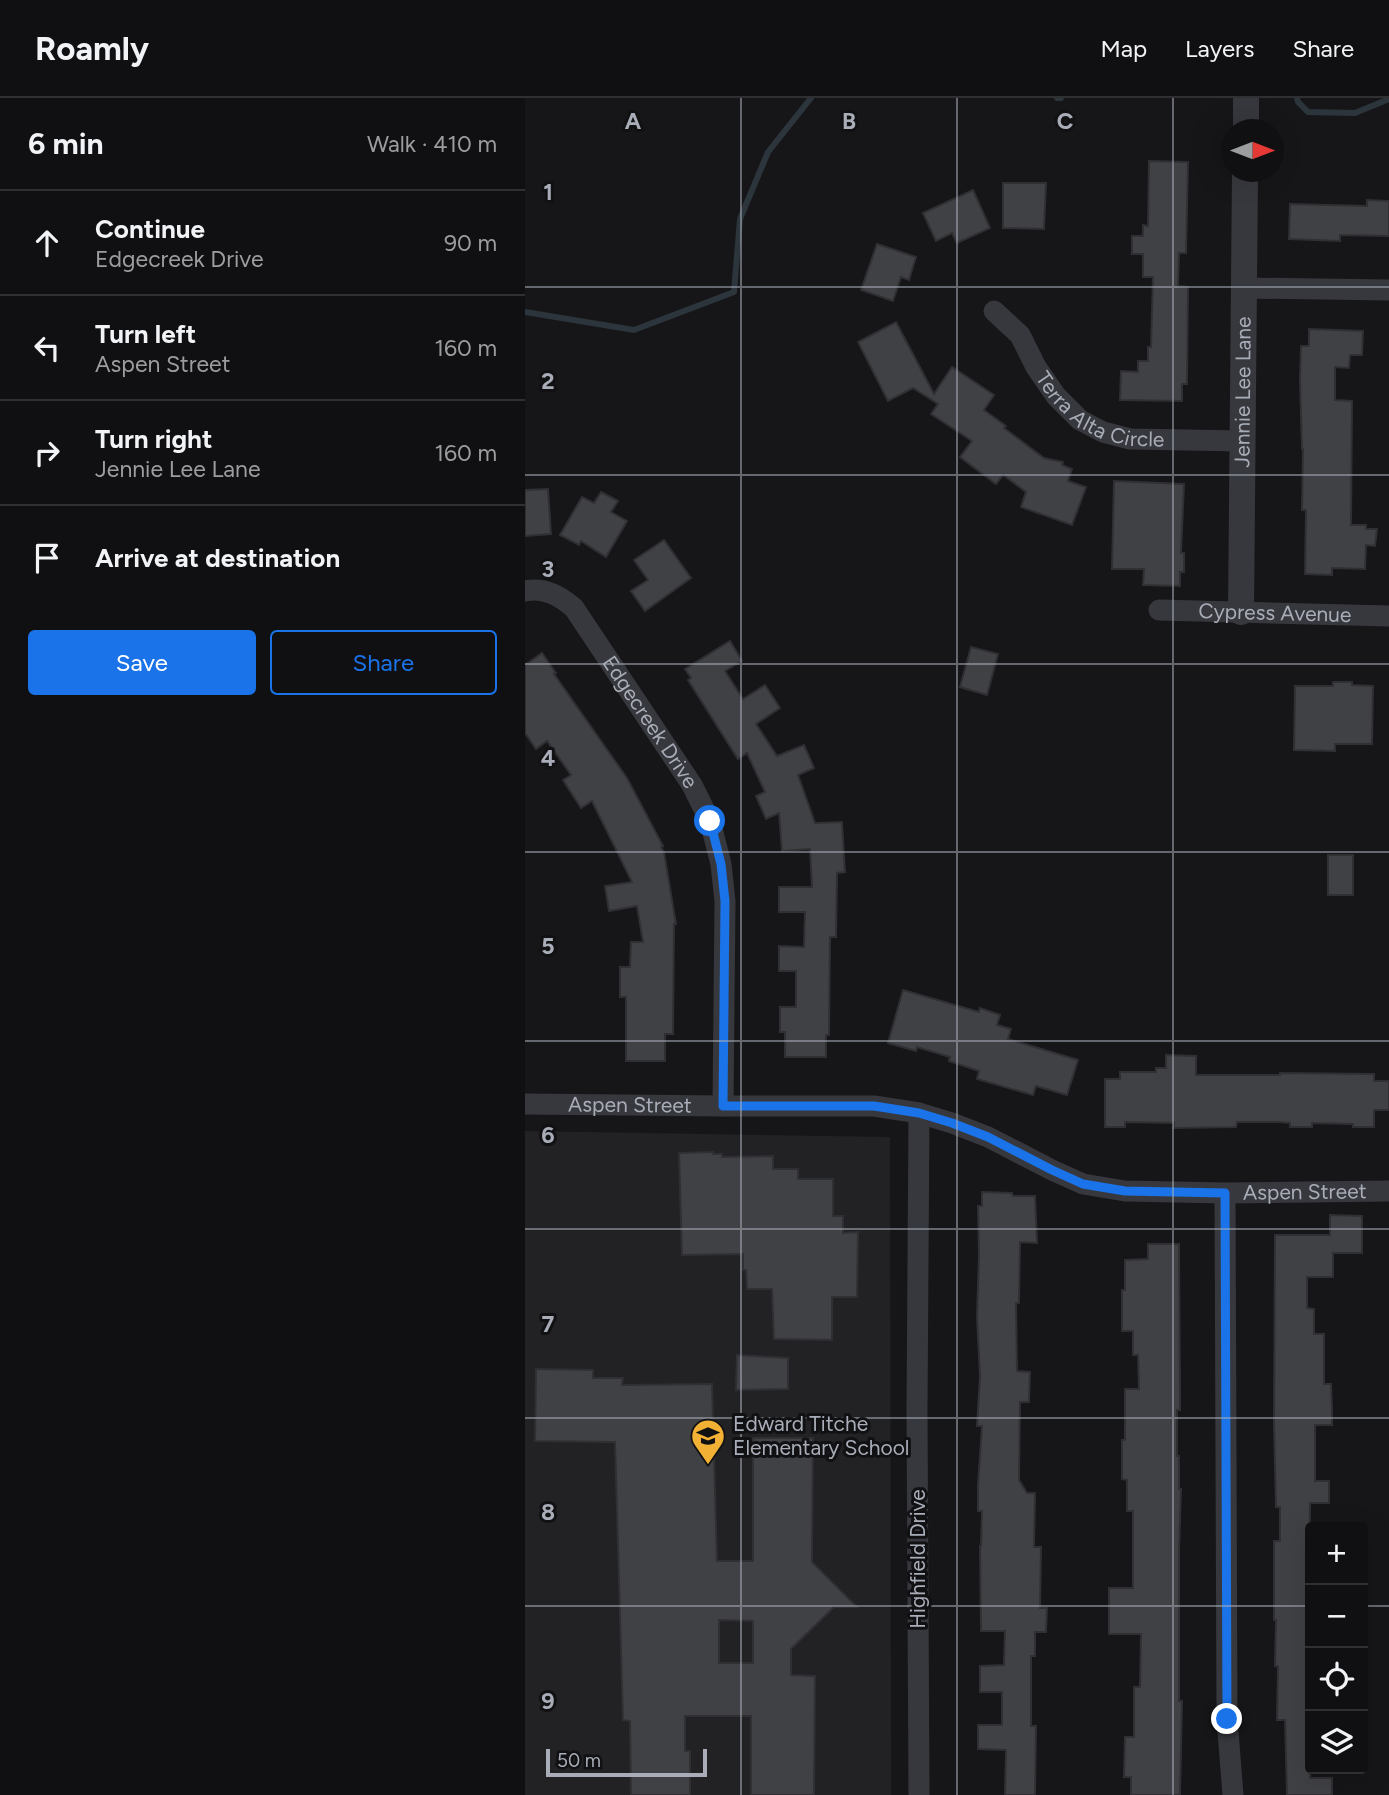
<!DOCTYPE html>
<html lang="en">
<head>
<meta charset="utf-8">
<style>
	:root { --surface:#101012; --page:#1e1e20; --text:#f1f3f6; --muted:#9c9d9f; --line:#303032; --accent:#1a73e8 }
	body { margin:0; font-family:Figtree,sans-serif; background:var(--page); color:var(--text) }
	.controls { position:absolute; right:21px; bottom:21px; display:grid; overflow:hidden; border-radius:7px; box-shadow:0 7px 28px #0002 }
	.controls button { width:63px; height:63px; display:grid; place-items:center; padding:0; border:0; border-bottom:2px solid var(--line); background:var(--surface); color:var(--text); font:35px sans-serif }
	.compass { position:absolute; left:696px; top:21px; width:63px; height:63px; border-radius:50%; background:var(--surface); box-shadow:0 7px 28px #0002; rotate:90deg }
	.scale { position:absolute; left:21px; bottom:18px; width:161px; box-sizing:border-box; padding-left:7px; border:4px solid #a8adb8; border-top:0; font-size:19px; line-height:24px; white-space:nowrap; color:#a8adb8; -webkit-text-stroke:5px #111113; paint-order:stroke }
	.stop { position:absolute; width:21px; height:21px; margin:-16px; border:5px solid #1a73e8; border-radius:50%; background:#fff }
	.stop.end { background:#1a73e8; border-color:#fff; box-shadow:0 2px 7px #0008 }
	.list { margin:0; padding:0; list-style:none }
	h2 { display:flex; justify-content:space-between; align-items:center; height:91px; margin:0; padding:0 28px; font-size:30px }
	h2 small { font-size:23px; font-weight:400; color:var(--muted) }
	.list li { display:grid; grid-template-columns:46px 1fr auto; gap:21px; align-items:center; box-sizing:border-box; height:105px; padding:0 28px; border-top:2px solid var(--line) }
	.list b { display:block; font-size:26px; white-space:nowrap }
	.list p { margin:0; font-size:23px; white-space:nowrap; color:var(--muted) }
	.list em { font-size:23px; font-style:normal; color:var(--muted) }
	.actions { display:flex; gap:14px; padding:21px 28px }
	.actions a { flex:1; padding:16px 0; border:2px solid var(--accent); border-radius:7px; text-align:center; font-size:24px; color:var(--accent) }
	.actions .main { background:var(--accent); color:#fff }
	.icon { flex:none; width:38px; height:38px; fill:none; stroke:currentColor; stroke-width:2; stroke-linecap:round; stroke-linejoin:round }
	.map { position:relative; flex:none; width:864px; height:1697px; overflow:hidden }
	header { display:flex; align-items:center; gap:42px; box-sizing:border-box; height:98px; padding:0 35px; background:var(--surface); border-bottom:2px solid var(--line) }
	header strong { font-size:33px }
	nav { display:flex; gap:38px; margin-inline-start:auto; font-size:24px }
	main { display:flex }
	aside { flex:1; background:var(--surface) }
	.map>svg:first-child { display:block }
</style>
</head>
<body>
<header>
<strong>Roamly</strong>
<nav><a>Map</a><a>Layers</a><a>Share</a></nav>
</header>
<main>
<aside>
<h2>6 min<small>Walk · 410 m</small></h2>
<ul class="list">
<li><svg class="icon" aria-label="ahead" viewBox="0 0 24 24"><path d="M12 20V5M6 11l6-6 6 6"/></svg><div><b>Continue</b><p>Edgecreek Drive</p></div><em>90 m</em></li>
<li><svg class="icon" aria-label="left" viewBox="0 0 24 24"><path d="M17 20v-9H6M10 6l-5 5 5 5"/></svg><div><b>Turn left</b><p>Aspen Street</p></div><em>160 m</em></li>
<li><svg class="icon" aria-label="right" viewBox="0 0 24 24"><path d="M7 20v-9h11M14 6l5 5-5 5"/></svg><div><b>Turn right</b><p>Jennie Lee Lane</p></div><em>160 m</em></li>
<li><svg class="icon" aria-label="arrive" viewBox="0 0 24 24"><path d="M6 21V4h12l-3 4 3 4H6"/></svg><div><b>Arrive at destination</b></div></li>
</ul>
<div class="actions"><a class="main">Save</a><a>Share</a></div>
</aside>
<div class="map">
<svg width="864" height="1697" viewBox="0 0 864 1697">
	<rect width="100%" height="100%" fill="#161618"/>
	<!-- built -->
	<path fill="#222225" d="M0,1033L365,1039L366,1697H0Z"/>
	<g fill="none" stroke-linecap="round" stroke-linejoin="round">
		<!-- stream -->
		<g stroke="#2c353c" stroke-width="6">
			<path d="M532,0H536"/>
			<path d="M772,0L773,4L783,14L830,15L864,1"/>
			<path d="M0,214L109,232L209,194L215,121L243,54L286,0"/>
		</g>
	</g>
	<!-- building -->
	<g fill="#404145" stroke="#303034" stroke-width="2" fill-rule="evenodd">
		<path d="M624,63L663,64L661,155H654L653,188L663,189L662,286H657V303L595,302L596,273L613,274V263H623V249H626L628,179H618V156H607V138H618V127L623,128Z"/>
		<path d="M478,85H521L519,131L478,130Z"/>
		<path d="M448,92L465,130L432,145L427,135L411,143L398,115Z"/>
		<path d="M842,102L864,103V138L815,137V143L764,141L765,106L842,108Z"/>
		<path d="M352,146L391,159L384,182L376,179L368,203L336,192Z"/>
		<path d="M371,224L409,296L427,269L469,297L459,312L481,328L479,330L519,360L538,364L537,367L547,371L543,383L561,389L547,427L496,409L501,394L478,377L471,386L435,359L447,343L406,316L413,306L388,290L363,303L333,244Z"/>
		<path d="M784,231L838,233L837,257H825L824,270L810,269V302L827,303L826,427H841V431H852L850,448L841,447L840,471L807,470V477L780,476L781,412H777L778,351H777L775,282L776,248H784Z"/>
		<path d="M589,383L659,386L656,455H659V474H655V488L618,487L619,471H587Z"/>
		<path d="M23,391L26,436L0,438V392Z"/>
		<path d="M76,394L93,403L86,414L102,423L81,459L56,443L54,447L35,437L57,399L69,405Z"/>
		<path d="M139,442L166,480L120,513L106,493L123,482L109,462Z"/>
		<path d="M205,543L217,563L200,573L218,601L240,587L255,610L231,626L252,658L279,647L289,670L273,677L290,725L317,724L320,774L312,775L311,839H305L304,937H301V959H260V934H255V909H271V873H254V848L279,849L280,814H254V789H287L285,751L257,753L254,715L241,721L231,698L240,694L222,655L213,661L163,582L166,580L160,571Z"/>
		<path d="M446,549L473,556L462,597L435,589Z"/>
		<path d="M17,555L31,575L29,576L102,680L138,748L136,749L139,754L151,826H149L148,936H140V963H101V899H95V869H105L106,844H118L112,808L84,813L80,788L107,784L67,703L56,710L38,682L46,677L22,643L11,651L0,635V567Z"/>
		<path d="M808,584H827V587L848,588L847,646H810V653L769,652L770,588H808Z"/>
		<rect x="803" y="757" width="25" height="40"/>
		<path d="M378,892L454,914L455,910L475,917L472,927L486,931L483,941L553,962L542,997L511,988L508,997L452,981L454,973L424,963L425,959L392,949L391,953L363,945Z"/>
		<path d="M641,957L671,958V977H755V975L849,976V983H864V1012H849V1029H828V1026L787,1025V1029H765V1025L754,1024H712L711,1029L649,1030V1025L600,1024V1029H580V981H595V974H631V970H641Z"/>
		<path d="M188,1054V1056H197V1059L248,1058V1071H273V1081H308V1118H318V1135L333,1134L332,1199H307V1242L249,1241L247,1191H222L221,1172H218V1156L157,1157L154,1055Z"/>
		<path d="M457,1094L487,1095L488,1098H510L512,1145L495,1144L494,1205H491L492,1273L505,1274L504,1304H495L494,1382L502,1395H510L509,1449H516L515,1510H522L521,1534H510V1558H506V1628H511L510,1697H480L481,1652L453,1651V1627H477V1594H455V1568L479,1567L480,1533H456L455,1448H456L457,1413H453V1387L457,1328H452L455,1278L452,1219L454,1157L453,1108H457Z"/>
		<path d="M805,1117L837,1118V1155H808V1179H782V1210L789,1211V1236H799V1286H806L807,1310V1327H790V1383H804V1405H785L783,1624H785V1680H807V1697H762L760,1622H752L753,1568H750L751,1522H749V1443H755V1409H751L749,1326L750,1137H805Z"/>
		<path d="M623,1146H654L655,1292V1312H652V1358H654V1391H656L654,1454V1603H657L655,1697H606V1679H599L600,1639H609V1589H615L616,1536H584V1490H608V1413H602V1382L597,1381V1342H600V1291H614L613,1257H608V1233H597V1192H600V1162L623,1161Z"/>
		<path d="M212,1257L263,1260V1291L211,1292Z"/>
		<path d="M11,1271L68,1272V1280H98L97,1287L187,1286L192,1463H228V1340H288L287,1464L332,1509H309L266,1551V1577L290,1578L289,1697H226V1618H160V1653H165V1697H106L105,1623L98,1622L90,1344L10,1343ZM194,1522L228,1523V1565H194Z"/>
	</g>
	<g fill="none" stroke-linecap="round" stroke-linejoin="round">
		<!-- minor -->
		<g stroke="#37383d" stroke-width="21">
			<path d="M719,190L864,192"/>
			<path id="s1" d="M469,213L495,237L511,269L531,298L555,322L578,334L605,341L717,343"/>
			<path id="s2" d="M0,493C20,489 35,498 49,510L167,687L185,723L196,766L200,803L198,1008"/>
			<path id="s3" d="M634,512L864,518"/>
			<path id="s4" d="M0,1006L198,1008H349L394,1015L427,1025L463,1039L527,1072L558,1086L600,1093L700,1095L864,1093"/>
			<path d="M700,1095L702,1621L708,1697"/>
			<path d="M394,1697L392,1313L394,1015"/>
		</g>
		<!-- tertiary -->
		<g stroke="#37383d" stroke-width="26">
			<path d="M721,0V32"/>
			<path id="s5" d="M716,514L720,74"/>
		</g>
	</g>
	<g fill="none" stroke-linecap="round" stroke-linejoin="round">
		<!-- route -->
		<path stroke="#1a73e8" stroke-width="9" d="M185,723L196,766L200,803L198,1008H349L394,1015L427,1025L463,1039L527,1072L558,1086L600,1093L700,1095L702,1621"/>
	</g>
	<!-- grid -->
	<path fill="none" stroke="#a8adb8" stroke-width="2" stroke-opacity="0.55" d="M216,0V1697M432,0V1697M648,0V1697M0,189H864M0,377H864M0,566H864M0,754H864M0,943H864M0,1131H864M0,1320H864M0,1508H785M838,1508H864"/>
	<!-- icons -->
	<defs>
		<g id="school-pin" transform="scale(1.75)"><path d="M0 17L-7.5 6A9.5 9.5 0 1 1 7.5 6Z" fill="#f2b134" stroke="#111113"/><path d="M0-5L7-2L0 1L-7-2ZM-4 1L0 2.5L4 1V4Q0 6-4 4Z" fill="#111"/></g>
	</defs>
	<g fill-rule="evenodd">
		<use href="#school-pin" x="183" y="1338"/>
	</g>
	<g text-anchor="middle" stroke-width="6" stroke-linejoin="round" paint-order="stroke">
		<!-- street labels -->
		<g font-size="21" fill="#a8adb8" stroke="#111113">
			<text dy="7" stroke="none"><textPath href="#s5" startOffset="220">Jennie Lee Lane</textPath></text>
			<text dy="7" stroke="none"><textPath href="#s1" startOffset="154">Terra Alta Circle</textPath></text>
			<text dy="7" stroke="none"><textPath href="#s3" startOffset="116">Cypress Avenue</textPath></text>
			<text dy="7" stroke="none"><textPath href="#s2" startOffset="191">Edgecreek Drive</textPath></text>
			<text dy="7" stroke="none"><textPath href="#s4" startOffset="105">Aspen Street</textPath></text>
			<text dy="7" stroke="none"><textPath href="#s4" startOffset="796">Aspen Street</textPath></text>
			<text transform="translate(393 1461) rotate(-90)" y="7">Highfield Drive</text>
		</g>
		<!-- poi labels -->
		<g font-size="21" fill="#a8adb8" stroke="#111113" text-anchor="start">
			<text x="208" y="1333">Edward Titche<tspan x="208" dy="24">Elementary School</tspan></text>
		</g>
	</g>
	<g font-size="23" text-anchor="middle" font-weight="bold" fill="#a8adb8" stroke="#111113" stroke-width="6" stroke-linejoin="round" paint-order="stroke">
		<text x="108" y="31">A</text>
		<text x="324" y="31">B</text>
		<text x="540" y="31">C</text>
		<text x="23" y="102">1</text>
		<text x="23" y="291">2</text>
		<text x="23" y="479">3</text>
		<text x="23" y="668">4</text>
		<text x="23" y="856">5</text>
		<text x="23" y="1045">6</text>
		<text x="23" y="1234">7</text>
		<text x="23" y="1422">8</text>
		<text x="23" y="1611">9</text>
	</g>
</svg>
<div class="controls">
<button>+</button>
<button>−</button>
<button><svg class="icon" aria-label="locate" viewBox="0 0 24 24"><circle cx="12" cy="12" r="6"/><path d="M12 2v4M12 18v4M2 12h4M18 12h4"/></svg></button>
<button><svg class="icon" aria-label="layers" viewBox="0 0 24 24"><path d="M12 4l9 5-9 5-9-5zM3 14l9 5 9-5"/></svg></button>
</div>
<svg class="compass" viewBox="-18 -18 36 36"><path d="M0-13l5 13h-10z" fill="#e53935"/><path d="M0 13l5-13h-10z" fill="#9c9d9f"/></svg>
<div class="scale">50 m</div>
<div class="stop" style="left:185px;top:723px"></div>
<div class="stop end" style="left:702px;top:1621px"></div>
</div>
</main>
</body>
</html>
